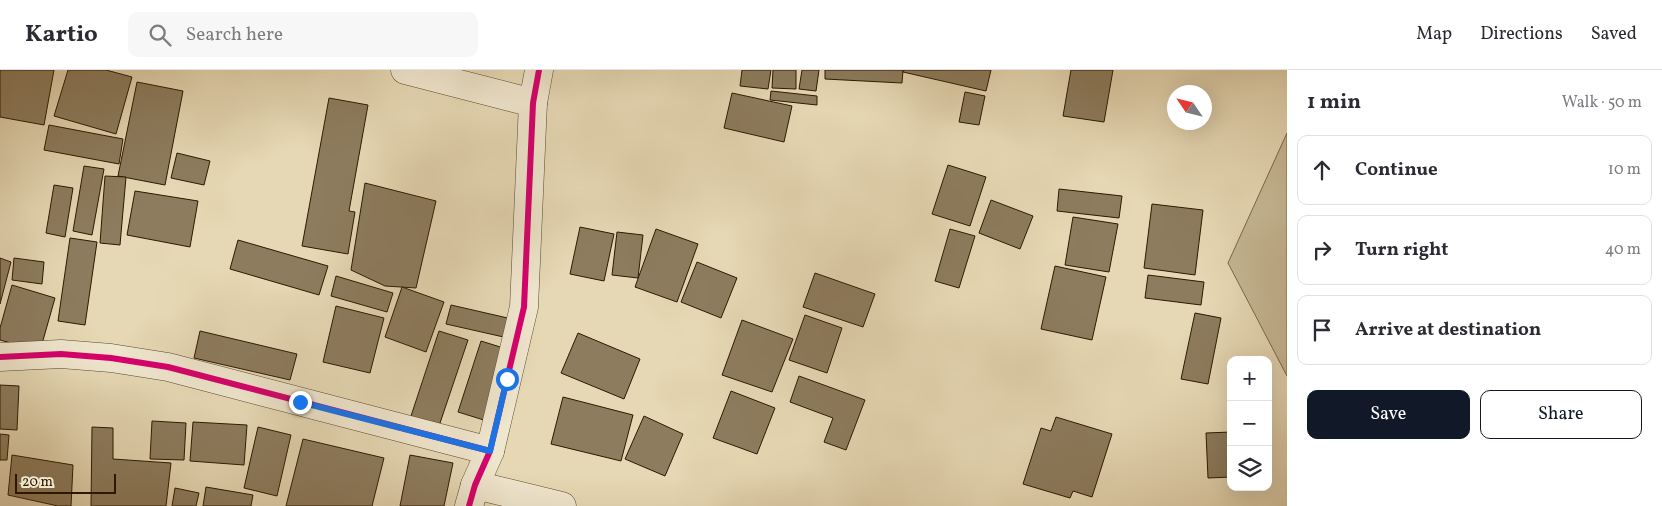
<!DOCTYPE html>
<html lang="en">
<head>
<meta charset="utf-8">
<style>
	:root { --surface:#fff; --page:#f7f7f7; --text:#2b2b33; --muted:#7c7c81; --line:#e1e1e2; --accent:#111827 }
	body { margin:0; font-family:Vollkorn,serif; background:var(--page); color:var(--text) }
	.controls { position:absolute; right:15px; bottom:15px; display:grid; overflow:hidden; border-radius:10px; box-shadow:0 5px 20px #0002 }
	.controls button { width:45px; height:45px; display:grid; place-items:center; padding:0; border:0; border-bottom:1px solid var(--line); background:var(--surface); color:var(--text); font:25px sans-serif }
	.compass { position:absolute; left:1167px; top:15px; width:45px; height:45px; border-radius:50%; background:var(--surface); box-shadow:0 5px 20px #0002; rotate:305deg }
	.scale { position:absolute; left:15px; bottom:12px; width:101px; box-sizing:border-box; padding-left:5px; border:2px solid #2c1900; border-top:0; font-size:14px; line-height:18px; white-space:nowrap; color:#2c1900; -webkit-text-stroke:4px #efe6ce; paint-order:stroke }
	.stop { position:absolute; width:15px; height:15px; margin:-11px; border:4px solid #1a73e8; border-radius:50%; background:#fff }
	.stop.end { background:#1a73e8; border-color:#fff; box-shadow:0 1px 5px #0008 }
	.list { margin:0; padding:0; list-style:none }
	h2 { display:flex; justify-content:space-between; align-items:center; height:65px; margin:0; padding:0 20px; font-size:21px }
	h2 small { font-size:16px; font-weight:400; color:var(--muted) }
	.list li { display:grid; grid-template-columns:32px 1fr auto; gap:15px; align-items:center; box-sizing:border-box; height:70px; margin:0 10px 10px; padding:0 10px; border:1px solid var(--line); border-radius:10px }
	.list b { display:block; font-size:19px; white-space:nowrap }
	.list em { font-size:16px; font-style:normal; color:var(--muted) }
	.actions { display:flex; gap:10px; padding:15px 20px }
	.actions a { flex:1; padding:11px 0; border:1px solid var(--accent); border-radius:10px; text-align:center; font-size:18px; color:var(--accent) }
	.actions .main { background:var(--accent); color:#fff }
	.icon { flex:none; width:28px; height:28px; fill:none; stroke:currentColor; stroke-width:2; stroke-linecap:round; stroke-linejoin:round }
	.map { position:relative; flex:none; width:1287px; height:436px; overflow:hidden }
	header { display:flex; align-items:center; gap:30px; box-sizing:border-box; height:70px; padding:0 25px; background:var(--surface); border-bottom:1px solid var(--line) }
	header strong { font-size:24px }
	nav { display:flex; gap:28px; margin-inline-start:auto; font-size:18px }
	.search { width:350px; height:45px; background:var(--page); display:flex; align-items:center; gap:12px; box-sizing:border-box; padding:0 18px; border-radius:10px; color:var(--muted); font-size:19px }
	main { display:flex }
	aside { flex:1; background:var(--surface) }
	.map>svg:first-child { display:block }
</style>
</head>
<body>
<header>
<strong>Kartio</strong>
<div class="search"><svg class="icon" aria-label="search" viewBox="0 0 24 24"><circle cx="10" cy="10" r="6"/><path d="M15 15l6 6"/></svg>Search here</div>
<nav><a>Map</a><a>Directions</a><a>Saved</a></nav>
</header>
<main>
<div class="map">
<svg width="1287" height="436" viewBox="0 0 1287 436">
	<rect width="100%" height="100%" fill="#e6d8b4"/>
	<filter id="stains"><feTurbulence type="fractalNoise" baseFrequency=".004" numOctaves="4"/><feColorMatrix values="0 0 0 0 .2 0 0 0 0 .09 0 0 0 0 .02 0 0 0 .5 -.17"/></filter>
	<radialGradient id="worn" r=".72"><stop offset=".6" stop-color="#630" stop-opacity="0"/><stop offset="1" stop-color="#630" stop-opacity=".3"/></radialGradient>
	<!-- green -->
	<path fill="#c6b895" stroke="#79684a" d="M1287,63V306L1228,193Z"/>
	<!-- building -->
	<g fill="#8d7c5e" stroke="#2c1900">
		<path d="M0,0H54L44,55L0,47Z"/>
		<path d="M68,0H106L132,7L116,64L54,46Z"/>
		<path d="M742,0H771L768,19L740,16Z"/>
		<path d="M773,0H796V19L772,18Z"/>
		<path d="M802,0H819L816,21L799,19Z"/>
		<path d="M825,0H903L902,13L825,9Z"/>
		<path d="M904,0H991L986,21L903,2Z"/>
		<path d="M1071,0H1113L1104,52L1063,46Z"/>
		<path d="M137,12L183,21L165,115L118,106Z"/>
		<path d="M771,21L817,26V35L770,30Z"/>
		<path d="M965,22L985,26L979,55L959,52Z"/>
		<path d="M732,23L792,36L784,72L724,58Z"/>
		<path d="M329,28L368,35L349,141L355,142L348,184L302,176Z"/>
		<path d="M49,55L123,69L119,94L44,80Z"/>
		<path d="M177,83L210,91L204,115L171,108Z"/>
		<path d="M948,95L986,107L970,156L932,144Z"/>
		<path d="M84,96L104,99L92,165L73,161Z"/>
		<path d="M105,106L126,107L120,175L100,173Z"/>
		<path d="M365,113L436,131L416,218L385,216L351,200Z"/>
		<path d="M54,115L73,118L65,167L46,163Z"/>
		<path d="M1059,119L1122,126L1119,148L1057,141Z"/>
		<path d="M135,121L198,131L190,177L127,165Z"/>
		<path d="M991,130L1033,146L1020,179L979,163Z"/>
		<path d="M1152,134L1203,140L1195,205L1144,198Z"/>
		<path d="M1073,147L1118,154L1109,202L1065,195Z"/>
		<path d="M580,157L614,164L604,211L570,204Z"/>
		<path d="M656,159L698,174L677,232L635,217Z"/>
		<path d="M950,159L975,166L959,218L935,211Z"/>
		<path d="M617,162L643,165L638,208L612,205Z"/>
		<path d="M70,168L97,172L85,255L58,251Z"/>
		<path d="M238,170L328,196L319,225L230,199Z"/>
		<path d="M0,188L11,192L0,234Z"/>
		<path d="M14,188L44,192L42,214L12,210Z"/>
		<path d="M697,192L737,208L721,248L681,232Z"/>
		<path d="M1055,196L1106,207L1092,270L1041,259Z"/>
		<path d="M815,203L875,224L863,257L803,237Z"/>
		<path d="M1148,205L1204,212L1201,235L1145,228Z"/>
		<path d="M336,206L393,223L387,242L331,226Z"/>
		<path d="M12,215L55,228L40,281L0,270V258Z"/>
		<path d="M402,217L444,232L426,282L385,267Z"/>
		<path d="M451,235L512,249L508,268L446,254Z"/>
		<path d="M336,236L384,248L370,303L323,292Z"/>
		<path d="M1195,243L1221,248L1208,314L1181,309Z"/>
		<path d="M805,245L842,258L827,303L789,290Z"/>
		<path d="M742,250L793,269L772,322L722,305Z"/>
		<path d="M200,261L297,284L290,310L194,288Z"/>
		<path d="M439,261L468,270L438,359L410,349Z"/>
		<path d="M578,263L640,289L624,329L561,303Z"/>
		<path d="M481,271L510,280L487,351L458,342Z"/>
		<path d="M799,306L865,330L846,380L824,372L833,348L790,332Z"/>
		<path d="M0,315L19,316L17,360L0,359Z"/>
		<path d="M731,321L775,338L757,384L713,368Z"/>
		<path d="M563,327L633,345L621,391L551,374Z"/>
		<path d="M644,346L683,364L665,406L625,389Z"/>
		<path d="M1056,347L1112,364L1092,427L1073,421L1070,428L1023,414L1041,358L1051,361Z"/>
		<path d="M152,351L186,353L184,390L150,389Z"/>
		<path d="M193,352L247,355L244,395L190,391Z"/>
		<path d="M92,357L113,358V389L171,393L166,436H91Z"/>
		<path d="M258,357L291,365L277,426L244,418Z"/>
		<path d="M1231,362V407L1208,408L1206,363Z"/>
		<path d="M0,364L9,365L7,390H0Z"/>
		<path d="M303,369L384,388L372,436H286Z"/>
		<path d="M12,385L73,395L71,436H58L8,425Z"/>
		<path d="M410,385L453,393L444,436H400Z"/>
		<path d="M206,417L253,425L251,436H203Z"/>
		<path d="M175,418L199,423L196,436H172Z"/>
	</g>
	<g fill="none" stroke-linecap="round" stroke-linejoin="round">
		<!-- street casing -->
		<g stroke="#5a492d" stroke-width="29">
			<g id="street">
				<path d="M405,0L533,33"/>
				<path d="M0,287L61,284L111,288L168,297L490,381"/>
				<path d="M475,415L562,436"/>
				<path d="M469,436L475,415L490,381L524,237L533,33L539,0"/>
			</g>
		</g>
		<!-- street -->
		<use href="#street" stroke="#efe6ce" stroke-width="28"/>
		<!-- cycleway casing -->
		<g stroke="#efe6ce" stroke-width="9">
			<g id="cycleway">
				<path d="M0,287L61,284L111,288L168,297L490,381"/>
				<path d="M469,436L475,415L490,381L524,237L533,33L539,0"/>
			</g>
		</g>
		<!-- cycleway -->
		<use href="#cycleway" stroke="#d6006c" stroke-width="6"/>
	</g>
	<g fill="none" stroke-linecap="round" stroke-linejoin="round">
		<!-- route -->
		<path stroke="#1a73e8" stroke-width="6" d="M300,332L490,381L507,309"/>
	</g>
	<rect width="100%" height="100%" filter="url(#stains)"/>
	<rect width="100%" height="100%" fill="url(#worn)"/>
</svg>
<div class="controls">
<button>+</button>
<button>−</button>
<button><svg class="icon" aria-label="layers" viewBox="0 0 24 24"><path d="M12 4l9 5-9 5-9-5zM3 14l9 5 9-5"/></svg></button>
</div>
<svg class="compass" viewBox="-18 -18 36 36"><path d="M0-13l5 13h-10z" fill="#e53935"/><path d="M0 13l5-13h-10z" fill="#7c7c81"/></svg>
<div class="scale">20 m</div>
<div class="stop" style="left:507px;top:309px"></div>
<div class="stop end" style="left:300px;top:332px"></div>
</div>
<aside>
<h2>1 min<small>Walk · 50 m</small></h2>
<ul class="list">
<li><svg class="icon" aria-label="ahead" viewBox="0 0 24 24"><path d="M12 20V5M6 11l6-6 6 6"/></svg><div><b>Continue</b></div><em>10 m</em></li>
<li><svg class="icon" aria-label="right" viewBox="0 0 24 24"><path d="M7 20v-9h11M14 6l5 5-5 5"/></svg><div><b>Turn right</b></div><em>40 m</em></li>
<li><svg class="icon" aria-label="arrive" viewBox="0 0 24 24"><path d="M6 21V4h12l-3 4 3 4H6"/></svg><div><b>Arrive at destination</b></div></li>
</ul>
<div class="actions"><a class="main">Save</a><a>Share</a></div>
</aside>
</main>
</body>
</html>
